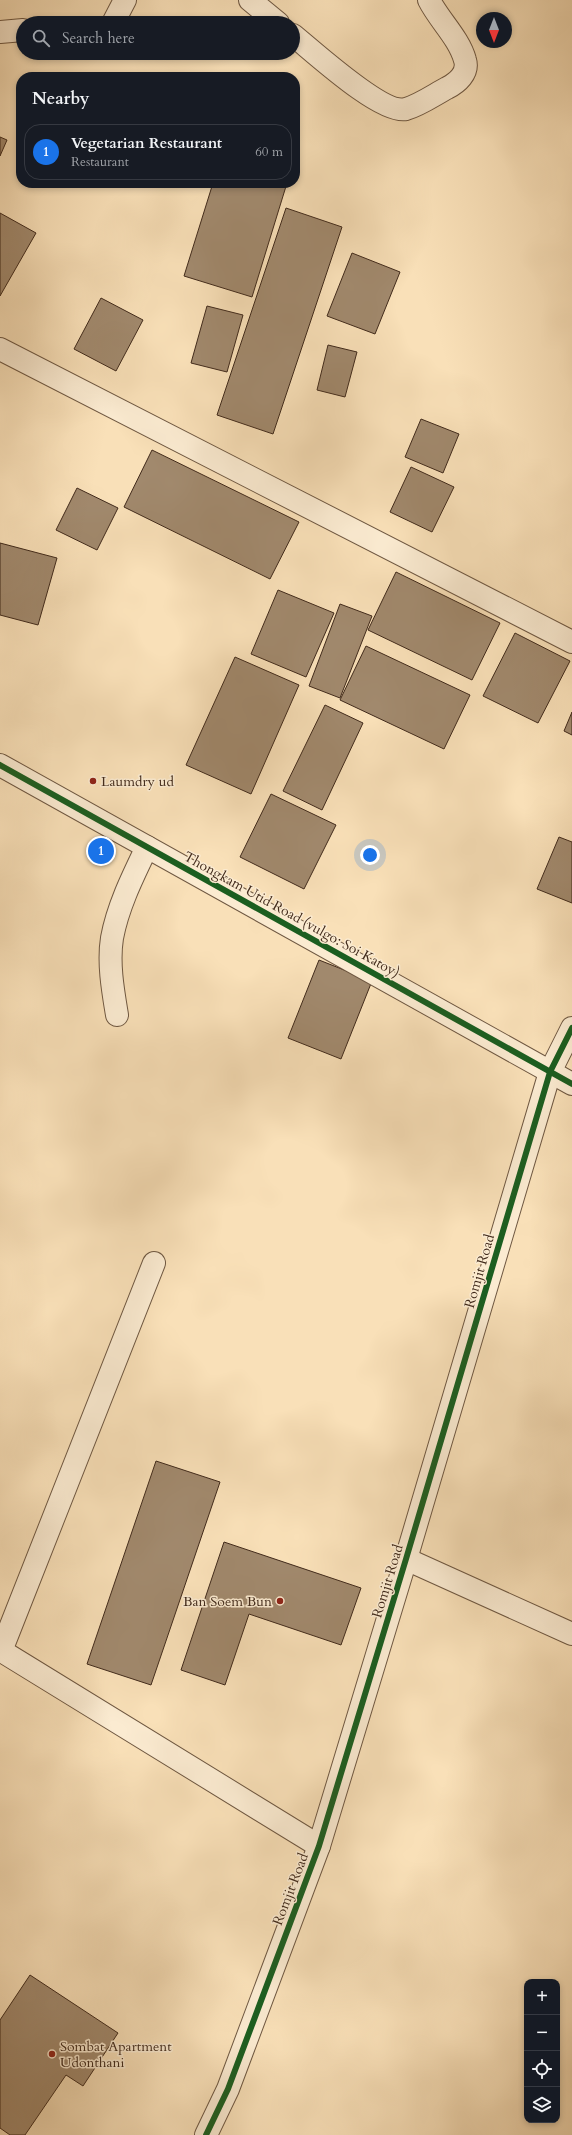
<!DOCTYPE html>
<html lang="en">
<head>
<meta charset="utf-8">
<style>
	:root { --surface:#171b24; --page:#20242c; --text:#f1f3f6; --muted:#9ea1a6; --line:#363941; --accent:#1a73e8 }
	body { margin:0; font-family:Cardo,serif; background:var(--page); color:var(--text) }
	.controls { position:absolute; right:12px; bottom:12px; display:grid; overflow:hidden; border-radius:8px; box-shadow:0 2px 6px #0003 }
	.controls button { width:36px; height:36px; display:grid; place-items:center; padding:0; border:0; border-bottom:1px solid var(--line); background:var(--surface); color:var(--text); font:20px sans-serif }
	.compass { position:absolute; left:476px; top:12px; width:36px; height:36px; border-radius:50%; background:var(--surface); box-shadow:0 2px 6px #0003; rotate:180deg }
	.you { position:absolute; left:370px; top:855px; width:14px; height:14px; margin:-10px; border:3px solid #fff; border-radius:50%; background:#1a73e8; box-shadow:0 0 0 6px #1a73e833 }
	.badge { display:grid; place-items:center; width:26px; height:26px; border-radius:50%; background:var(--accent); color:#fff; font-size:13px; font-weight:700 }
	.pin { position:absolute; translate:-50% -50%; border:2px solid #fff; box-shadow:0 1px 4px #0006 }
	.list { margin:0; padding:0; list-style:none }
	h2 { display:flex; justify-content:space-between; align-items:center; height:52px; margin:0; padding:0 16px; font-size:17px }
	h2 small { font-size:13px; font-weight:400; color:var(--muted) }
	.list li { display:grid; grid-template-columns:26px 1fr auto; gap:12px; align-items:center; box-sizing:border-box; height:56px; margin:0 8px 8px; padding:0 8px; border:1px solid var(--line); border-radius:16px }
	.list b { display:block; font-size:15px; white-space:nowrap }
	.list p { margin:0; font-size:13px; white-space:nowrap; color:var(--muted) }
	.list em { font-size:13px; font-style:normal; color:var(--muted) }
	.icon { flex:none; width:22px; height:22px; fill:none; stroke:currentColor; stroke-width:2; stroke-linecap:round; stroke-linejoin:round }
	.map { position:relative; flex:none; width:572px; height:2135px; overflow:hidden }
	.search { position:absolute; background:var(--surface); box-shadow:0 2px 6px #0003; left:16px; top:16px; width:284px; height:44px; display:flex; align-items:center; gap:10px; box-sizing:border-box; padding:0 14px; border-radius:22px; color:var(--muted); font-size:15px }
	.panel { position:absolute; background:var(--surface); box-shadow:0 2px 6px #0003; left:16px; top:72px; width:284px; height:116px; border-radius:16px }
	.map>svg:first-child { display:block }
</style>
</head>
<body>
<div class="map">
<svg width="572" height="2135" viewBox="0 0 572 2135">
	<rect width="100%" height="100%" fill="#f9e0b8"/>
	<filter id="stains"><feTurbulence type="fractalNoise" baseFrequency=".005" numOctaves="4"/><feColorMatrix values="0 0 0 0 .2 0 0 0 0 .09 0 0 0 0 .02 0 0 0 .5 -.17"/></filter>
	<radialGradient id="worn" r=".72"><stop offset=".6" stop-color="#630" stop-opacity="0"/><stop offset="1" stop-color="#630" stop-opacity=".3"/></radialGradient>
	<!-- building -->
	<g fill="#a1896d" stroke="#412a1b">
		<path d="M0,137L7,140L0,156Z"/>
		<path d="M213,183H287L252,297L184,276Z"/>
		<path d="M286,208L342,227L273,434L217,415Z"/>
		<path d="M0,213L36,233L0,296Z"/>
		<path d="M352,253L400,272L375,334L327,316Z"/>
		<path d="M101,298L143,320L116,371L74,349Z"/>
		<path d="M207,306L243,315L227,372L191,363Z"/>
		<path d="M328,345L357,352L345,397L317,390Z"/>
		<path d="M421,419L459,434L443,473L405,457Z"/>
		<path d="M152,450L299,522L270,579L124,507Z"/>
		<path d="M411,467L454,487L432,532L390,512Z"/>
		<path d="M77,488L118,508L97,550L56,530Z"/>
		<path d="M0,543L57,558L38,625L0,615Z"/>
		<path d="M396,572L500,623L472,680L368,630Z"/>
		<path d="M278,590L334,613L306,677L251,654Z"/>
		<path d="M340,604L372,616L340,698L309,686Z"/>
		<path d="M515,633L570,661L538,723L483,696Z"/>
		<path d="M366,646L470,695L444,749L340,700Z"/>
		<path d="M235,657L299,685L251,794L186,765Z"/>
		<path d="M325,705L363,723L322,810L283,791Z"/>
		<path d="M572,712V735L564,731Z"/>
		<path d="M271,794L336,825L304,889L240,857Z"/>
		<path d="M559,837L572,842V903L537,889Z"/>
		<path d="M319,960L372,981L341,1059L288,1038Z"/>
		<path d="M156,1461L220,1482L151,1685L87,1664Z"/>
		<path d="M224,1542L361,1588L341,1645L249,1614L225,1685L181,1670Z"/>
		<path d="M30,1975L118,2033L83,2086L66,2075L25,2135H10L0,2128V2020Z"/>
	</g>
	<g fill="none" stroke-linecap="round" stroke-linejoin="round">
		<!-- minor casing -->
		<g stroke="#6f5842" stroke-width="24">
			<g id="minor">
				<path d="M250,0L278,23"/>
				<path d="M113,23L125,0"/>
				<path d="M0,32L23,30"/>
				<path d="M293,35C313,51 382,115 406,109C420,105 434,95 447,88C457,83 469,73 465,60C459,38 439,20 429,0"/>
				<path d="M0,349L572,642"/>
				<path d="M0,765L572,1084"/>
				<path d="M117,1015C113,991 108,963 112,938C118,906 133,876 147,847"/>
				<path d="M406,1559L572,1634"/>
				<path d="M0,1650L319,1846"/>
				<path d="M1,1651L154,1263"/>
				<path d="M206,2135L228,2089L319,1846L406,1559L550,1072L572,1028"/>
			</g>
		</g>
		<!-- minor -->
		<use href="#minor" stroke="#fbebd1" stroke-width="22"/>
		<!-- cycleway casing -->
		<g stroke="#fbebd1" stroke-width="8">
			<g id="cycleway">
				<path d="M0,765L572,1084"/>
				<path d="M206,2135L228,2089L319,1846L406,1559L550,1072L572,1028"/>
			</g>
		</g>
		<!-- cycleway -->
		<use href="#cycleway" stroke="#1b5e20" stroke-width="6"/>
	</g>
	<!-- markers -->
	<g fill="#8f2418" stroke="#fbebd1" stroke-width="1.5">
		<circle cx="93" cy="781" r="4"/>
		<circle cx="280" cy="1601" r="4"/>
		<circle cx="52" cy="2054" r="4"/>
	</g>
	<g text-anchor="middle" stroke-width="3" stroke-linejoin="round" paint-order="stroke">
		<!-- poi labels -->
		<g font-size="14" fill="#412a1b" stroke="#fbebd1" text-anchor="start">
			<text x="101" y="786">Laumdry ud</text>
			<text x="272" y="1606" text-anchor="end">Ban Soem Bun</text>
			<text x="60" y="2051">Sombat Apartment<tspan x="60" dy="16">Udonthani</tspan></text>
		</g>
		<!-- street labels -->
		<g font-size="14" fill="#412a1b" stroke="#fbebd1">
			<text transform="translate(292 914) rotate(29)" y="5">Thongkam Utid Road (vulgo: Soi Katoy)</text>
			<text transform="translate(479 1271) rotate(-74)" y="5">Romjit Road</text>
			<text transform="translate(387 1581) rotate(-73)" y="5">Romjit Road</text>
			<text transform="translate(290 1889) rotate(-69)" y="5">Romjit Road</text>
		</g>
	</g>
	<rect width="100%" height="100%" filter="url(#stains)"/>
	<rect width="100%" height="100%" fill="url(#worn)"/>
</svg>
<div class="controls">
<button>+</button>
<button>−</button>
<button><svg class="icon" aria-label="locate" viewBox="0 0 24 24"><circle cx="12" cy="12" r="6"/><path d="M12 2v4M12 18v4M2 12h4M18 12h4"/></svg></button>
<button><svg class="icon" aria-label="layers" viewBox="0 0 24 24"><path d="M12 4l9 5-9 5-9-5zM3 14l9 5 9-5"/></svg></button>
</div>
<svg class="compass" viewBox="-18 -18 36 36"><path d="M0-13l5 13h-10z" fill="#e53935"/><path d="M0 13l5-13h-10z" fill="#9ea1a6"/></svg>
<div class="you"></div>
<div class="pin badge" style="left:101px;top:851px">1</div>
<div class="search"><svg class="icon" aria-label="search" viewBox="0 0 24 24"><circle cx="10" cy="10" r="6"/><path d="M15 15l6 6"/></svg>Search here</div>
<section class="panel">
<h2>Nearby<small></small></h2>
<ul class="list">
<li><span class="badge">1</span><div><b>Vegetarian Restaurant</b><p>Restaurant</p></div><em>60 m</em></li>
</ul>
</section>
</div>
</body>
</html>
